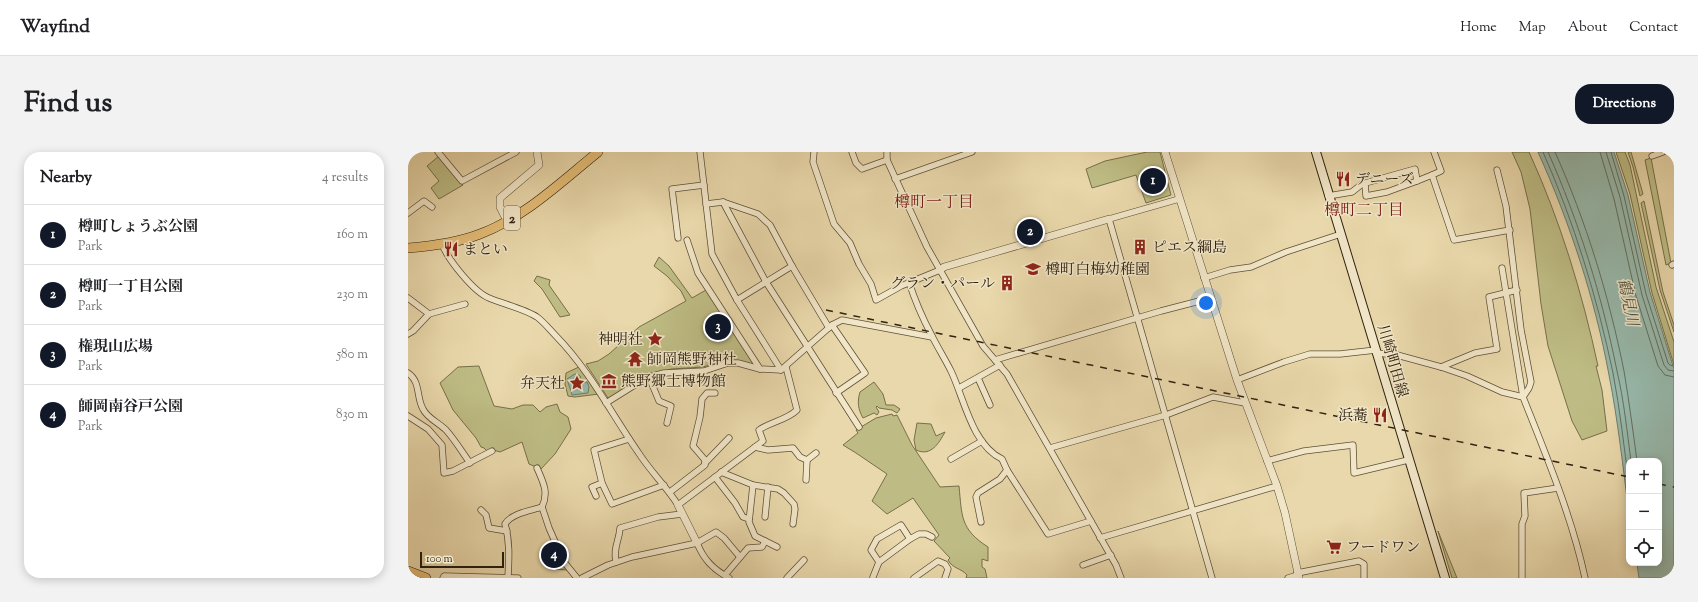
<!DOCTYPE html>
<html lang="en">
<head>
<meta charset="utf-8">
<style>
	:root { --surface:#fff; --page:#f2f2f2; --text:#202124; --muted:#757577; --line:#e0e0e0; --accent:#111827 }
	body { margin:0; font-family:"Sorts Mill Goudy","Noto Serif JP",serif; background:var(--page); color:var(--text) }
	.controls { position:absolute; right:12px; bottom:12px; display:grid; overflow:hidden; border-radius:8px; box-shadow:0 2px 10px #0003 }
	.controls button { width:36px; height:36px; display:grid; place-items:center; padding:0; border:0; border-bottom:1px solid var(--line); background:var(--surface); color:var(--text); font:20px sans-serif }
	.scale { position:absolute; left:12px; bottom:10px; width:84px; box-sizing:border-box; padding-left:4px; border:2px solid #2f2210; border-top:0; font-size:11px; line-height:14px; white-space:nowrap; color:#2f2210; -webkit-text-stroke:3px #f1e6c8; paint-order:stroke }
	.you { position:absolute; left:798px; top:151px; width:14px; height:14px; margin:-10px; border:3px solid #fff; border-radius:50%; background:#1a73e8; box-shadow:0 0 0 6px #1a73e833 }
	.badge { display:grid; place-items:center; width:26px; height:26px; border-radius:50%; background:var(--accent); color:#fff; font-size:13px; font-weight:700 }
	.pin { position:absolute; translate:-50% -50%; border:2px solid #fff; box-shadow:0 1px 4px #0006 }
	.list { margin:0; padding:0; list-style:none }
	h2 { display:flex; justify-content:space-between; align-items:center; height:52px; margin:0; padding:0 16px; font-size:17px }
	h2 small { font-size:13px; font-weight:400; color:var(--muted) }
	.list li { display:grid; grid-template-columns:26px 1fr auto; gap:12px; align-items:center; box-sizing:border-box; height:60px; padding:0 16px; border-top:1px solid var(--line) }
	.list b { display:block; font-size:15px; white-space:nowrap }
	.list p { margin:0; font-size:13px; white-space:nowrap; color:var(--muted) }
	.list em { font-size:13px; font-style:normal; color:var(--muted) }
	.icon { flex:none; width:22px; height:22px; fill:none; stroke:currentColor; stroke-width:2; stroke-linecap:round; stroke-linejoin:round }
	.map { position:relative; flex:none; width:1266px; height:426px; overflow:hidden; border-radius:16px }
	header { display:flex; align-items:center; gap:24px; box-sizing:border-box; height:56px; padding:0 20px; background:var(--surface); border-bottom:1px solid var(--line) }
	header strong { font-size:19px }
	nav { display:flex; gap:22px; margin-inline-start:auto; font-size:14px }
	.intro { display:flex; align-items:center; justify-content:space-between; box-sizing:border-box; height:96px; padding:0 24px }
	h1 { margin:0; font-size:28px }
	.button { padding:10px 18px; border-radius:16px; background:var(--accent); color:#fff; font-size:14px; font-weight:700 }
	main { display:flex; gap:24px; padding:0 24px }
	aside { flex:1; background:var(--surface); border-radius:16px; box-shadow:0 2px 10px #0003 }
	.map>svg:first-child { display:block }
</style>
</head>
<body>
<header>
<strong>Wayfind</strong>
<nav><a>Home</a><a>Map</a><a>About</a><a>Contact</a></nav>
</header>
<div class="intro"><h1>Find us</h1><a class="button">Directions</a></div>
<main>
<aside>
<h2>Nearby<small>4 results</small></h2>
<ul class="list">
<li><span class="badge">1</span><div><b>樽町しょうぶ公園</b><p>Park</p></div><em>160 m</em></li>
<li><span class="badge">2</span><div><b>樽町一丁目公園</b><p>Park</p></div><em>230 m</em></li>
<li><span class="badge">3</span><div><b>権現山広場</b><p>Park</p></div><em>580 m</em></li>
<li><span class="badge">4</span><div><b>師岡南谷戸公園</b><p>Park</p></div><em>830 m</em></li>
</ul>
</aside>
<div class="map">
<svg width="1266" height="426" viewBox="0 0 1266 426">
	<rect width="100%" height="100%" fill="#e9d8ab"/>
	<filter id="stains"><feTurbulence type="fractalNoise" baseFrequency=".005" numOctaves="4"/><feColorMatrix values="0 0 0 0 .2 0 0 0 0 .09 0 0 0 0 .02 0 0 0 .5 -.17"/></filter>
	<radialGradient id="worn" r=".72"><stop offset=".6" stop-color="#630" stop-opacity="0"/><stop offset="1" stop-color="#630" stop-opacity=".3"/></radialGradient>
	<!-- green -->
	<g fill="#bebc84" stroke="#766f4a">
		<path d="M739,0H752L763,43L738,51L728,23L684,36L678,17L697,9Z"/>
		<path d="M1104,0H1121C1152,68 1174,140 1190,214H1188L1194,238L1199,279L1174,288L1164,269L1140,194L1133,152L1122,57L1113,20Z"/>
		<path d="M1208,0H1217L1222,13L1248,135L1266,190V213L1244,141L1222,42Z"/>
		<path d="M1220,0H1223L1235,42L1232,44L1225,15Z"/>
		<path d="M31,4L55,33L31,47L23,36L31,29L19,14Z"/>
		<path d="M1243,6L1263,111L1258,113L1237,8Z"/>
		<path d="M1236,49L1255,140L1266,173V180L1252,138L1233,51Z"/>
		<path d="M633,71L636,83L612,90L608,78Z"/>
		<path d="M251,105L261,114L284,146L298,138L347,213L323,209H315L295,215L263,217L229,230L204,246H200L178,212L190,209L201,202L231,175L278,149L273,139L259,124L246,114Z"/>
		<path d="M129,124L142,128L141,133L162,163L152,165L134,137L126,129Z"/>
		<path d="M71,214L86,254L104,257L115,253H125L132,260L138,255L149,252L152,260L160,265L163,277L147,302L133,317L121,312L114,290L92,300L82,297L79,299L76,296L73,295L68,286L45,258L32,231L50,215Z"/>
		<path d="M173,214L191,242L167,245L160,244L157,232L158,221Z"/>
		<path d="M466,230L475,242L478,253H486L492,257L489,261L484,258L471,256L469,254L468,255L471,260L469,263L466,261L455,266C450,257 449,250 452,240Z"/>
		<path d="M484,262L485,264L489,263L504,293L532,335L551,334C554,364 552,377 580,395V409L574,407V415L577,417L579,426H558L559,423C553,416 545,417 540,408L542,406L526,389L531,383L505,346L479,362L464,349L479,322L448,301L435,293L450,281L448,278L468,266Z"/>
		<path d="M509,271L523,272L528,284L537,280C531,291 523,305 508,298L506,288Z"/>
		<path d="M1030,379L1049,426H1044Z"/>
		<path d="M146,395L152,409L159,418L143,417L141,397Z"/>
	</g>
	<!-- water -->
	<g fill="#97b9ac" stroke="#6d7d6e">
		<path d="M1130,0H1206L1220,43L1242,140L1266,217V426H1231L1229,411H1251V309H1221V362C1215,315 1210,269 1201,223C1187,147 1162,71 1130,0Z"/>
		<path d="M167,222L171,223L173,225L167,229L166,233L179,230L181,235L180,241L164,243L159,227Z"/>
	</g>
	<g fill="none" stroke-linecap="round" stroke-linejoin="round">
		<!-- shore -->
		<g stroke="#636e5e" stroke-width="1">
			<path d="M1135,0C1166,70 1189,145 1205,221C1212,257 1216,295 1221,332"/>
			<path d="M1140,0C1171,70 1194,144 1209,219C1216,249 1219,279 1223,309"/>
			<path d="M1147,0C1178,69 1201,144 1216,219C1221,249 1225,279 1229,309"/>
			<path d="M1192,0L1206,47L1228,144L1250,214L1257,223L1266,225"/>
			<path d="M1198,0L1212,45L1234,143L1256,213L1260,218L1266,219"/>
			<path d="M1203,0L1216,44L1238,142L1260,211L1262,213L1266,214"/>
		</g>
		<!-- minor casing -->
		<g stroke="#5e5037" stroke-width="7">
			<g id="minor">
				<path d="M30,0L54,29L108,0"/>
				<path d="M292,0L304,102L329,148L373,218"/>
				<path d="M406,0L405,10L426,72L442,91L451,112L463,132L468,148L493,134L532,118"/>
				<path d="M444,0L448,11L454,17L479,8"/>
				<path d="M479,0V8L519,95L575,194L599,222L708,413L713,426"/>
				<path d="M1244,4L1255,0"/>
				<path d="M1089,18L1098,54L1113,178L1123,230L1121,236L1115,245"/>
				<path d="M1024,23L1033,19L1026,0"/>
				<path d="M487,27L564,0"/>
				<path d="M957,32L958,44L979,40L1009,29"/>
				<path d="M920,44L944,40L954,32L1007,17L1009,29L1024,23L1046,88L1102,78"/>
				<path d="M771,47L701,67L804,426"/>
				<path d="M315,50L358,130L451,275"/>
				<path d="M298,52L315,50L350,62L362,73L384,114L329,148"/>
				<path d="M0,61L16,49L24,55"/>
				<path d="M270,86L264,37L296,33"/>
				<path d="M279,88L290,121L352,217"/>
				<path d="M34,92C40,108 66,140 81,146C95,152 117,157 129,165C136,170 142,178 148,184C182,219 203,261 230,300C242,319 258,334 270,353L355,289L351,278C362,270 379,268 389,258L378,215"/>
				<path d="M1264,113L1266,112"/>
				<path d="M384,114L421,176"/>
				<path d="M1094,116L1115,245"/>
				<path d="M796,126L822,118L843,115L878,100L933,82"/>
				<path d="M501,130C507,149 515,167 524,184C530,196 537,207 543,219C556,246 564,293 594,307L599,318L640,382L683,369"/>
				<path d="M0,146L21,162"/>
				<path d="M424,173L457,221L428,241"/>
				<path d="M0,182L5,179L21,162L57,152"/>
				<path d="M968,201L989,203L1033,215L1059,224L1094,240L1115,245C1138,303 1164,365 1177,426"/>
				<path d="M587,208L753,159L803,146"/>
				<path d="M1033,215L1067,201L1089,197L1081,145L1109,138"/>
				<path d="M0,221C13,230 8,245 15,257C19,266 31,271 38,278C47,288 54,300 62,311"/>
				<path d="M241,225L251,249L263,254L259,271"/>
				<path d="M570,226L582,253"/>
				<path d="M829,228L876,210L902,202H932L968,198"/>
				<path d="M551,236L592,213"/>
				<path d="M198,251L230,231L241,225L256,221L296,219L320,211H330L352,217L373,218L424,173L434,168L524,185"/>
				<path d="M0,264L20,277L34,293L36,321L45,319L84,299"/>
				<path d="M221,287L186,298L194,331L204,352L256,333"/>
				<path d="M347,295L360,298L385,296L392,305L399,308"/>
				<path d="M642,296L758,263L805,245L837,251"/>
				<path d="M543,307L574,289"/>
				<path d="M399,308L408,301"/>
				<path d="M859,309L896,299L945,293L946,321L1000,308"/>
				<path d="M297,311L321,286"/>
				<path d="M129,316C135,330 141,340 134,355L141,376L156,410L169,426"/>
				<path d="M313,320L345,333L341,370L347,384L357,389L354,395L340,396L317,423"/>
				<path d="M307,325L327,351L335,365L341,367"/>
				<path d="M398,328L399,308"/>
				<path d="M345,333L370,337L376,341L386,352L387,357L385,372"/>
				<path d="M262,340L297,313V308L285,294L292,265L294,247L299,241H307"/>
				<path d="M188,344L184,335L194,331"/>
				<path d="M73,358L78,363L81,376L99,379"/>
				<path d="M357,365L360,335"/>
				<path d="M573,370L568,345L570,341L592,327L599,318"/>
				<path d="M692,386L869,334"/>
				<path d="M357,389L369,395"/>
				<path d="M289,391C296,408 305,417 321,426"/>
				<path d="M208,410C205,395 211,390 212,376L250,365L274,362"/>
				<path d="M471,410L463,398L469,387L493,373L502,387"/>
				<path d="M675,413L703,403"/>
				<path d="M889,421L951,409L956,412V426"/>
				<path d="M100,425C101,406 102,390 97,372C104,361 122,359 134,355"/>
				<path d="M465,425L471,410L502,387L511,382H518L524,385"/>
				<path d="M35,426L36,424L110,426"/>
				<path d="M174,426L200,413L224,405L289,391L308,380L316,386L332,405"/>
				<path d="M379,426L396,408"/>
				<path d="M506,426L530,409L537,412L540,417L537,426"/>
				<path d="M880,426L890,423"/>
				<path d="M1114,426V372L1117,364L1116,341L1150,336"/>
			</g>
		</g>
		<!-- tertiary casing -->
		<g stroke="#5e5037" stroke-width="8">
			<g id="tertiary">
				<path d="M757,0L829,228L869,334L877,361L891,426"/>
				<path d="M99,69L92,55V46L131,13L129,0"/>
				<path d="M532,118L536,115L701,67"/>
				<path d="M270,353L289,391"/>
			</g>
		</g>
		<!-- secondary casing -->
		<g stroke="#2f2210" stroke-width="10">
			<path id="secondary" d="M908,0L1037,426"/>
		</g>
		<!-- primary casing -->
		<g stroke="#2f2210" stroke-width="10">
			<g id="primary">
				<path d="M0,96C25,94 49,91 72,82C117,65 153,30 190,0"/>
				<path d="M0,419L18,426"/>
			</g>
		</g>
		<!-- minor -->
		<use href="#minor" stroke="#f1e6c8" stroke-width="5.5"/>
		<!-- tertiary -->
		<use href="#tertiary" stroke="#f1e6c8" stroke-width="7"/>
		<!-- secondary -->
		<use href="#secondary" stroke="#f1e6c8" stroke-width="8"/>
		<!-- primary -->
		<use href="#primary" stroke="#e4bc76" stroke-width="9"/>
		<!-- rail -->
		<g stroke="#2f2210" stroke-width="1.5" stroke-dasharray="7 7" stroke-linecap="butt">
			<path d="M418,158L1221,325"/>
			<path d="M1251,332L1266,335"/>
		</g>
	</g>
	<!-- icons -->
	<defs>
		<g id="restaurant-bare" transform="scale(1.2)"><path d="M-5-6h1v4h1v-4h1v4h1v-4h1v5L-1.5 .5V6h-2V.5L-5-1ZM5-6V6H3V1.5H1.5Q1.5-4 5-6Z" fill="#8f2418" stroke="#f1e6c8" stroke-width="2.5" paint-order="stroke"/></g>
		<g id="building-bare" transform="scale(1.2)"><path d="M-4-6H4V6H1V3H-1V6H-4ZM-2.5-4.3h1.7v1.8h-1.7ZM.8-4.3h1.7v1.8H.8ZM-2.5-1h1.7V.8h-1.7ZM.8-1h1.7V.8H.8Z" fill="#8f2418" stroke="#f1e6c8" stroke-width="2.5" paint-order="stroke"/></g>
		<g id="school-bare" transform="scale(1.2)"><path d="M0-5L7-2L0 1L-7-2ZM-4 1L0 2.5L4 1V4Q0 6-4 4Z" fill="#8f2418" stroke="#f1e6c8" stroke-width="2.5" paint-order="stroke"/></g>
		<g id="sight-bare" transform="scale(1.2)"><path d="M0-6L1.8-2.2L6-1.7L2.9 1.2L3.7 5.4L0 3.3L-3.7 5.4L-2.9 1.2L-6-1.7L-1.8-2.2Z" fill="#8f2418" stroke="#f1e6c8" stroke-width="2.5" paint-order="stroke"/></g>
		<g id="temple-bare" transform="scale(1.2)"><path d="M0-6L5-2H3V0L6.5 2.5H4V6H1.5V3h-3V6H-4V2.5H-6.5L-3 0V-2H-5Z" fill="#8f2418" stroke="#f1e6c8" stroke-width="2.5" paint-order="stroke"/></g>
		<g id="museum-bare" transform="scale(1.2)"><path d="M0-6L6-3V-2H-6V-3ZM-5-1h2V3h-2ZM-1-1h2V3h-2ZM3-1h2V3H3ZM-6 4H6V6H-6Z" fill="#8f2418" stroke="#f1e6c8" stroke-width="2.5" paint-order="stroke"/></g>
		<g id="supermarket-bare" transform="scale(1.2)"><path d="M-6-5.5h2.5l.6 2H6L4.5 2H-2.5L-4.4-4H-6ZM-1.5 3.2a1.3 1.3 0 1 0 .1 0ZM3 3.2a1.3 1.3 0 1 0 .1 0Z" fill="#8f2418" stroke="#f1e6c8" stroke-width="2.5" paint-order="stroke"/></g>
	</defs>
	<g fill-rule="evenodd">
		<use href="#restaurant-bare" x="935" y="27"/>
		<use href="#building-bare" x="732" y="95"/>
		<use href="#restaurant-bare" x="43" y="97"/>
		<use href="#school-bare" x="625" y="117"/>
		<use href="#building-bare" x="599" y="131"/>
		<use href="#sight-bare" x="247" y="187"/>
		<use href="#temple-bare" x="227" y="207"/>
		<use href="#museum-bare" x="201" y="229"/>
		<use href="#sight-bare" x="169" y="231"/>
		<use href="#restaurant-bare" x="972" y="263"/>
		<use href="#supermarket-bare" x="926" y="395"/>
	</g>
	<g text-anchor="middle" stroke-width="3" stroke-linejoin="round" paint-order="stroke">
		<!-- shield labels -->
		<rect fill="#f1e6c8" stroke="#695d47" stroke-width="1" x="96" y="54" width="16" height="24" rx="3"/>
		<g font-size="14" font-weight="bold" fill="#2f2210">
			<text x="104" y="71">2</text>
		</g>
		<!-- poi labels -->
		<g font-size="15" fill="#2f2210" stroke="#f1e6c8" text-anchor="start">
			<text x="947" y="32">デニーズ</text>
			<text x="744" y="100">ピエス綱島</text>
			<text x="55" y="102">まとい</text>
			<text x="637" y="122">樽町白梅幼稚園</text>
			<text x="587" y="136" text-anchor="end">グラン・パール</text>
			<text x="235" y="192" text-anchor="end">神明社</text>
			<text x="239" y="212">師岡熊野神社</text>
			<text x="213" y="234">熊野郷土博物館</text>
			<text x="157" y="236" text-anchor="end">弁天社</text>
			<text x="960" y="268" text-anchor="end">浜蕎</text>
			<text x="938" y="400">フードワン</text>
		</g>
		<!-- street labels -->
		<g font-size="15" fill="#2f2210" stroke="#f1e6c8">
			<text transform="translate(985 209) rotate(74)" y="5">川崎町田線</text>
		</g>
		<!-- neighbourhood labels -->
		<g font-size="16" fill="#7a1f14" stroke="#f1e6c8">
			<text x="526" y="55">樽町一丁目</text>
			<text x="956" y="63">樽町二丁目</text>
		</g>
		<!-- water labels -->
		<g font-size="16" font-style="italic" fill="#4e4f3f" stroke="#f1e6c8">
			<text transform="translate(1221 150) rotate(78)" y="6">鶴見川</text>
		</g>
	</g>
	<rect width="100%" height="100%" filter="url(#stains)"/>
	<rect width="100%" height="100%" fill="url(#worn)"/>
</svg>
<div class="controls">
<button>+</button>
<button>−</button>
<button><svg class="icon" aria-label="locate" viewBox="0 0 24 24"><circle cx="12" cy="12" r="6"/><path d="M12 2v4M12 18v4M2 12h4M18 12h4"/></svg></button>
</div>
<div class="scale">100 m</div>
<div class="you"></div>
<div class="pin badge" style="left:745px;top:29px">1</div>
<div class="pin badge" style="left:622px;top:80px">2</div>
<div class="pin badge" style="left:310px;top:175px">3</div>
<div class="pin badge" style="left:146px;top:403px">4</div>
</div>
</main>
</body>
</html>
